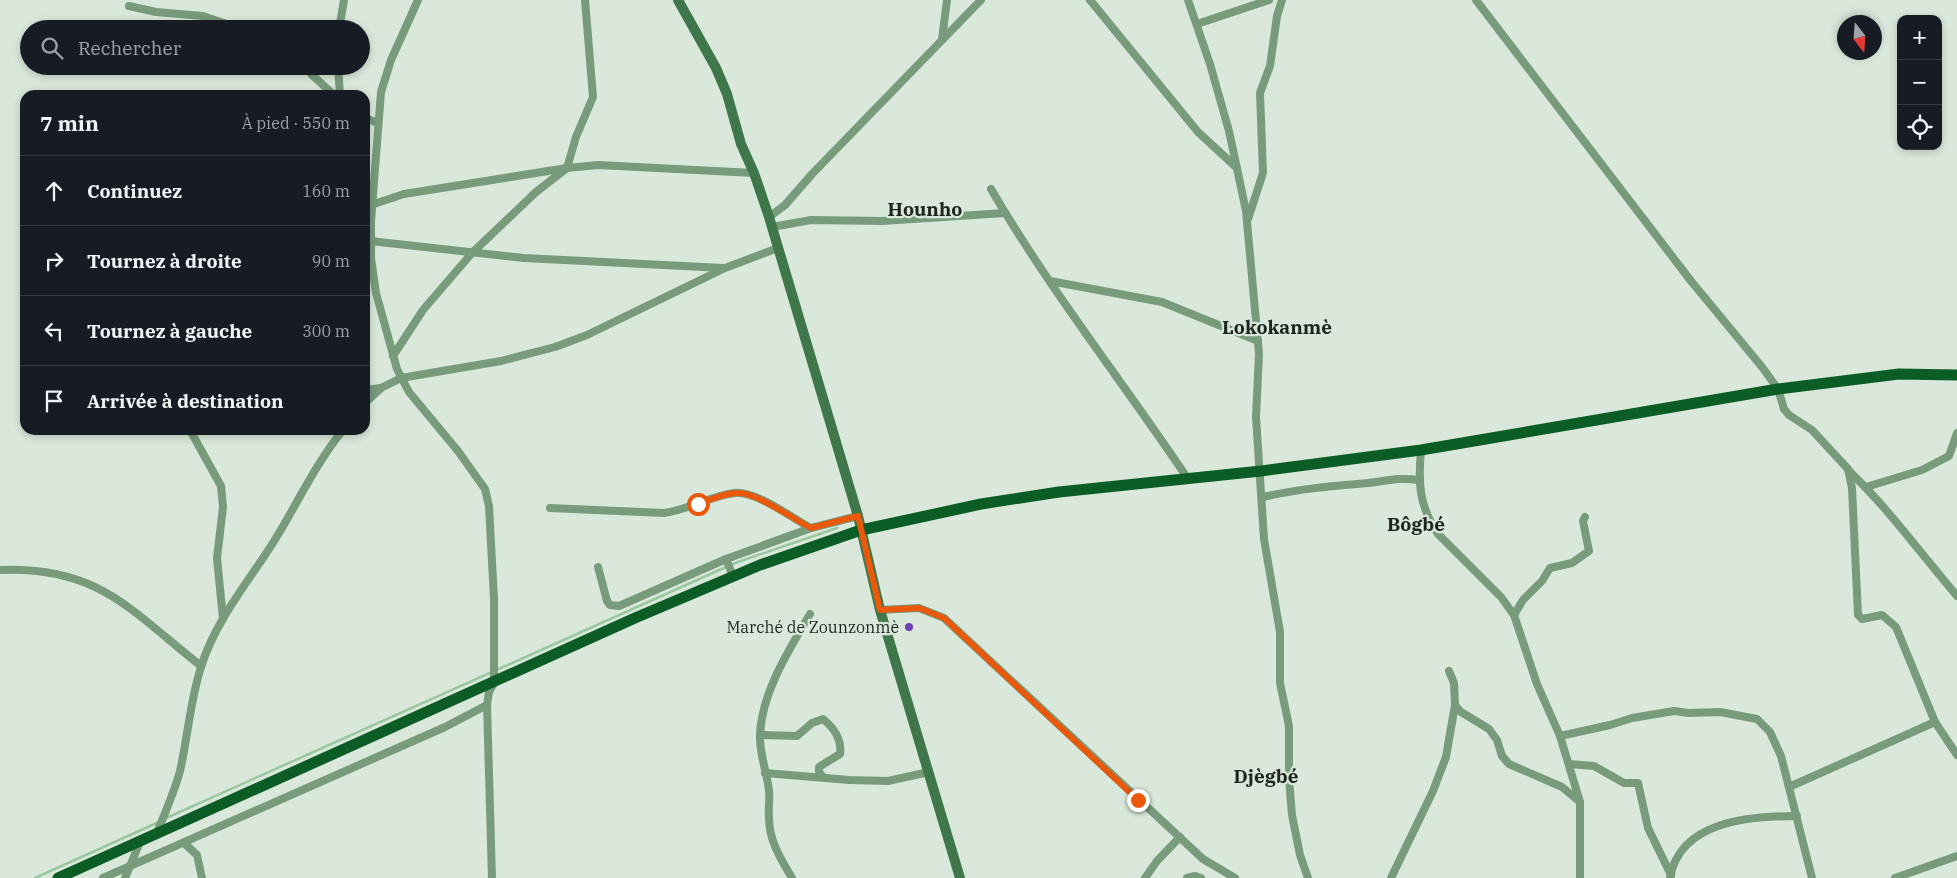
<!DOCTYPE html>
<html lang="fr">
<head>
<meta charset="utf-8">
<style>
	:root { --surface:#171b24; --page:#242831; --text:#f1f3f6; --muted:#9ea1a6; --line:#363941 }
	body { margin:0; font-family:"IBM Plex Serif",serif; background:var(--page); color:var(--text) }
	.controls { position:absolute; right:15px; top:15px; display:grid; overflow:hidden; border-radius:10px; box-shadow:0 2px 8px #0003 }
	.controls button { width:45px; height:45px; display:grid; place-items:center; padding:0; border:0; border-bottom:1px solid var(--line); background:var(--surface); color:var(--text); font:25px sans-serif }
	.compass { position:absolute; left:1837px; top:15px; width:45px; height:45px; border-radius:50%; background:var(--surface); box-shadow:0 2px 8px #0003; rotate:163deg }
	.stop { position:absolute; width:15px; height:15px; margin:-11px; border:4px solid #ea580c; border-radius:50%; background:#fff }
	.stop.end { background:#ea580c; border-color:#fff; box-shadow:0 1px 5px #0008 }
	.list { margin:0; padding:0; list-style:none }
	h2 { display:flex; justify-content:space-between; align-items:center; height:65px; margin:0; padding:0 20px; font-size:21px }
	h2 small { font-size:16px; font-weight:400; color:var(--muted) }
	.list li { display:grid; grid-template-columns:32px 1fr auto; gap:15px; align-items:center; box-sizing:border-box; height:70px; padding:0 20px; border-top:1px solid var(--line) }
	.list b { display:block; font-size:19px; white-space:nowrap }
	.list em { font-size:16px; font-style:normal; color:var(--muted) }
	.icon { flex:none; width:28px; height:28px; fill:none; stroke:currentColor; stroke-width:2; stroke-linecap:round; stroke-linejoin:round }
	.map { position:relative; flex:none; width:1957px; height:878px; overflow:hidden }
	.search { position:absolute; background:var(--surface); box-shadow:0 2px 8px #0003; left:20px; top:20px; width:350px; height:55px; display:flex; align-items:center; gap:12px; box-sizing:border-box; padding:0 18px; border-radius:28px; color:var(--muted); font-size:19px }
	.panel { position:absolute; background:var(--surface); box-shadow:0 2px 8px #0003; left:20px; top:90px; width:350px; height:345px; border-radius:15px }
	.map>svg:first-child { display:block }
</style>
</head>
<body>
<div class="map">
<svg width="1957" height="878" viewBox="0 0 1957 878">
	<rect width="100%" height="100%" fill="#d9e8db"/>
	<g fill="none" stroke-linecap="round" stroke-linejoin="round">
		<!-- stream -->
		<g stroke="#98c79e" stroke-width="2.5">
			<path d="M164,819L735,563L837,528"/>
			<path d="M35,878L159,822"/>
		</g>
		<!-- street -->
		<g stroke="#779b7b" stroke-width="8">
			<path d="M418,0L391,60L381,92L371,221V258L376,293L397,369L409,392L458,451L485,489L489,506L494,599V683L489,692L487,705L492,878"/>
			<path d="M1090,0L1198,132L1237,168"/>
			<path d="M1188,0L1210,64L1229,131L1246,211L1259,354L1256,417L1264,539L1280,632V683L1289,726V779L1292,815L1300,855L1308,878"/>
			<path d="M1476,0L1691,281L1762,367L1778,389L1784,409L1789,415L1812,430L1848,469L1852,488L1858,615L1862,619L1882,615L1896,627L1935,722L1957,755"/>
			<path d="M129,6L156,12L203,16L241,29"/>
			<path d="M1197,24L1269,0"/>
			<path d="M339,29L344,0"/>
			<path d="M942,39L947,0"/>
			<path d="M307,66L311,74L334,95"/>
			<path d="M338,66L340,95"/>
			<path d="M365,118L378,123"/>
			<path d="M991,189C1050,290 1123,382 1188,479"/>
			<path d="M371,205L404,194L567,168L598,165L754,173"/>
			<path d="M769,217L785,205L813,173L981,0"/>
			<path d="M1248,219L1263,173L1260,93L1270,66L1277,16L1282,0"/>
			<path d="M772,227L811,220L882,221L1005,213"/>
			<path d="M370,241L524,258L723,268"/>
			<path d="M1050,281L1162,302L1258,341"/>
			<path d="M393,356L423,310L472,253L536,192L567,168L576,137L593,97L585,0"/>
			<path d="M365,390L381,388L401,378L501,361L555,347L587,335L725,268L778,248"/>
			<path d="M365,403L381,388"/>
			<path d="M190,430L221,486L223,507L217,558L223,619"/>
			<path d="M1421,450C1418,483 1419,506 1438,534L1501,597L1514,615L1537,684L1560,736L1580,802V878"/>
			<path d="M1849,471C1889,509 1921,554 1957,596"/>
			<path d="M1866,487L1922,470L1949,456L1957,433"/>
			<path d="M1263,497C1298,489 1332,486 1368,483C1387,481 1397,477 1418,480"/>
			<path d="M550,508L664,513C688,510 710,496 734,493C755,490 792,518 811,528"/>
			<path d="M726,559L733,576"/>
			<path d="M598,567L607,601L610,605L619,606L726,559L811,528L858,516"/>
			<path d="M0,570C99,566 131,611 201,666"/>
			<path d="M880,610L919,608L944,618L1203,859L1235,878"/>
			<path d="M1514,615L1523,600L1542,581L1550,568L1572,563L1589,551L1583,521L1585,517"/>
			<path d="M1449,671L1454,683L1455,705L1461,712L1489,729L1497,740L1502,756L1509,764L1562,787L1580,802"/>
			<path d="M760,735L797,736L812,723L823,719C834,728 842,740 840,754L819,767V772L823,777"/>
			<path d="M1560,736L1610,725L1632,718L1674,711L1689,713L1720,712L1757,719L1770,732L1781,756L1812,878"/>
			<path d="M1569,764L1594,766L1624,783H1638L1648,828L1671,875"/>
			<path d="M765,773L849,780L888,781L929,772"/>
			<path d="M1789,787L1935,722"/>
			<path d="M156,835C165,813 174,793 180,771C188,736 190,701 201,667C217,616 253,577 279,533C300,498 317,462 343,430"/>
			<path d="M184,843L197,855L202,878"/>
			<path d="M103,878L445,727L487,705"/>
			<path d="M125,878L140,842"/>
			<path d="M792,878C781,859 769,841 769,818C768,809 770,800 769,791C767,772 759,753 760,734C762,692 789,650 810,614"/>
			<path d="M1145,878L1157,861L1180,837"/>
			<path d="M1187,878L1195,876L1201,878"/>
			<path d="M1391,878L1433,791L1446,757L1455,705"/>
			<path d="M1670,878C1680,820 1752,816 1797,816"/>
			<path d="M1895,878L1957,856"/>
		</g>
		<!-- secondary -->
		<path stroke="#40774a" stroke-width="10" d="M678,0L716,68L727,94L741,144L754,173L769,217L858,516L880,610L960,878"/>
		<!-- primary -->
		<path stroke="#0b5d25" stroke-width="11" d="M58,878L635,618L760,565L861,530L981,504L1059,492L1261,471L1421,450L1778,389L1899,374L1957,375"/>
	</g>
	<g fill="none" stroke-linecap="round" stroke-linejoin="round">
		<!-- route -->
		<path stroke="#ea580c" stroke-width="6" d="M698,504C710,500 726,492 740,493C758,494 793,519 811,528L858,516L880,610L919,608L944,618L1138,800"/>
	</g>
	<!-- markers -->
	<circle fill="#6f3fb6" stroke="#d9e8db" stroke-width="2" cx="909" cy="627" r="5"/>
	<g text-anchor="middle" stroke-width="4.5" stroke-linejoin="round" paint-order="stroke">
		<!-- poi labels -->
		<g font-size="16" fill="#1e231f" stroke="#d9e8db" text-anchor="end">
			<text x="899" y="633">Marché de Zounzonmè</text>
		</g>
		<!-- quarter labels -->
		<g font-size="19" font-weight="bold" fill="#1e231f" stroke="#d9e8db">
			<text x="925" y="216">Hounho</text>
			<text x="1277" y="334">Lokokanmè</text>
			<text x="1416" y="531">Bôgbé</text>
			<text x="1266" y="783">Djègbé</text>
		</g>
	</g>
</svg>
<div class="controls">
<button>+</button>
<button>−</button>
<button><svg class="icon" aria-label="locate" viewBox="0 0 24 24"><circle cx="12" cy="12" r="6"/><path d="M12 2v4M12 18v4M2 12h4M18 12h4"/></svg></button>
</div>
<svg class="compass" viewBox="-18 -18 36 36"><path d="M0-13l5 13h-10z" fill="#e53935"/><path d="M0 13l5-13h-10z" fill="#9ea1a6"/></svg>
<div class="stop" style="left:698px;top:504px"></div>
<div class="stop end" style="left:1138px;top:800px"></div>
<div class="search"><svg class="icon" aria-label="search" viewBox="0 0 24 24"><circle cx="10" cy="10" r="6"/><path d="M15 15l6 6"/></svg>Rechercher</div>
<section class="panel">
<h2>7 min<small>À pied · 550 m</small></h2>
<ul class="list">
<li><svg class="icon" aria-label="ahead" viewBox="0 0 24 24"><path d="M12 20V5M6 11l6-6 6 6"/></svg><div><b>Continuez</b></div><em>160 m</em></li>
<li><svg class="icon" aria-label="right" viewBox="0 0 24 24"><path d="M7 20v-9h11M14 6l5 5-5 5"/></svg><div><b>Tournez à droite</b></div><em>90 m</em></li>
<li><svg class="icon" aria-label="left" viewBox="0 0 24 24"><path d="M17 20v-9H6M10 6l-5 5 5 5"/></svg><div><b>Tournez à gauche</b></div><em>300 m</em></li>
<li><svg class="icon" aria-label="arrive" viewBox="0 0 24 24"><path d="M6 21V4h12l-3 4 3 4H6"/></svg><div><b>Arrivée à destination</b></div></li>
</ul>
</section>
</div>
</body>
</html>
